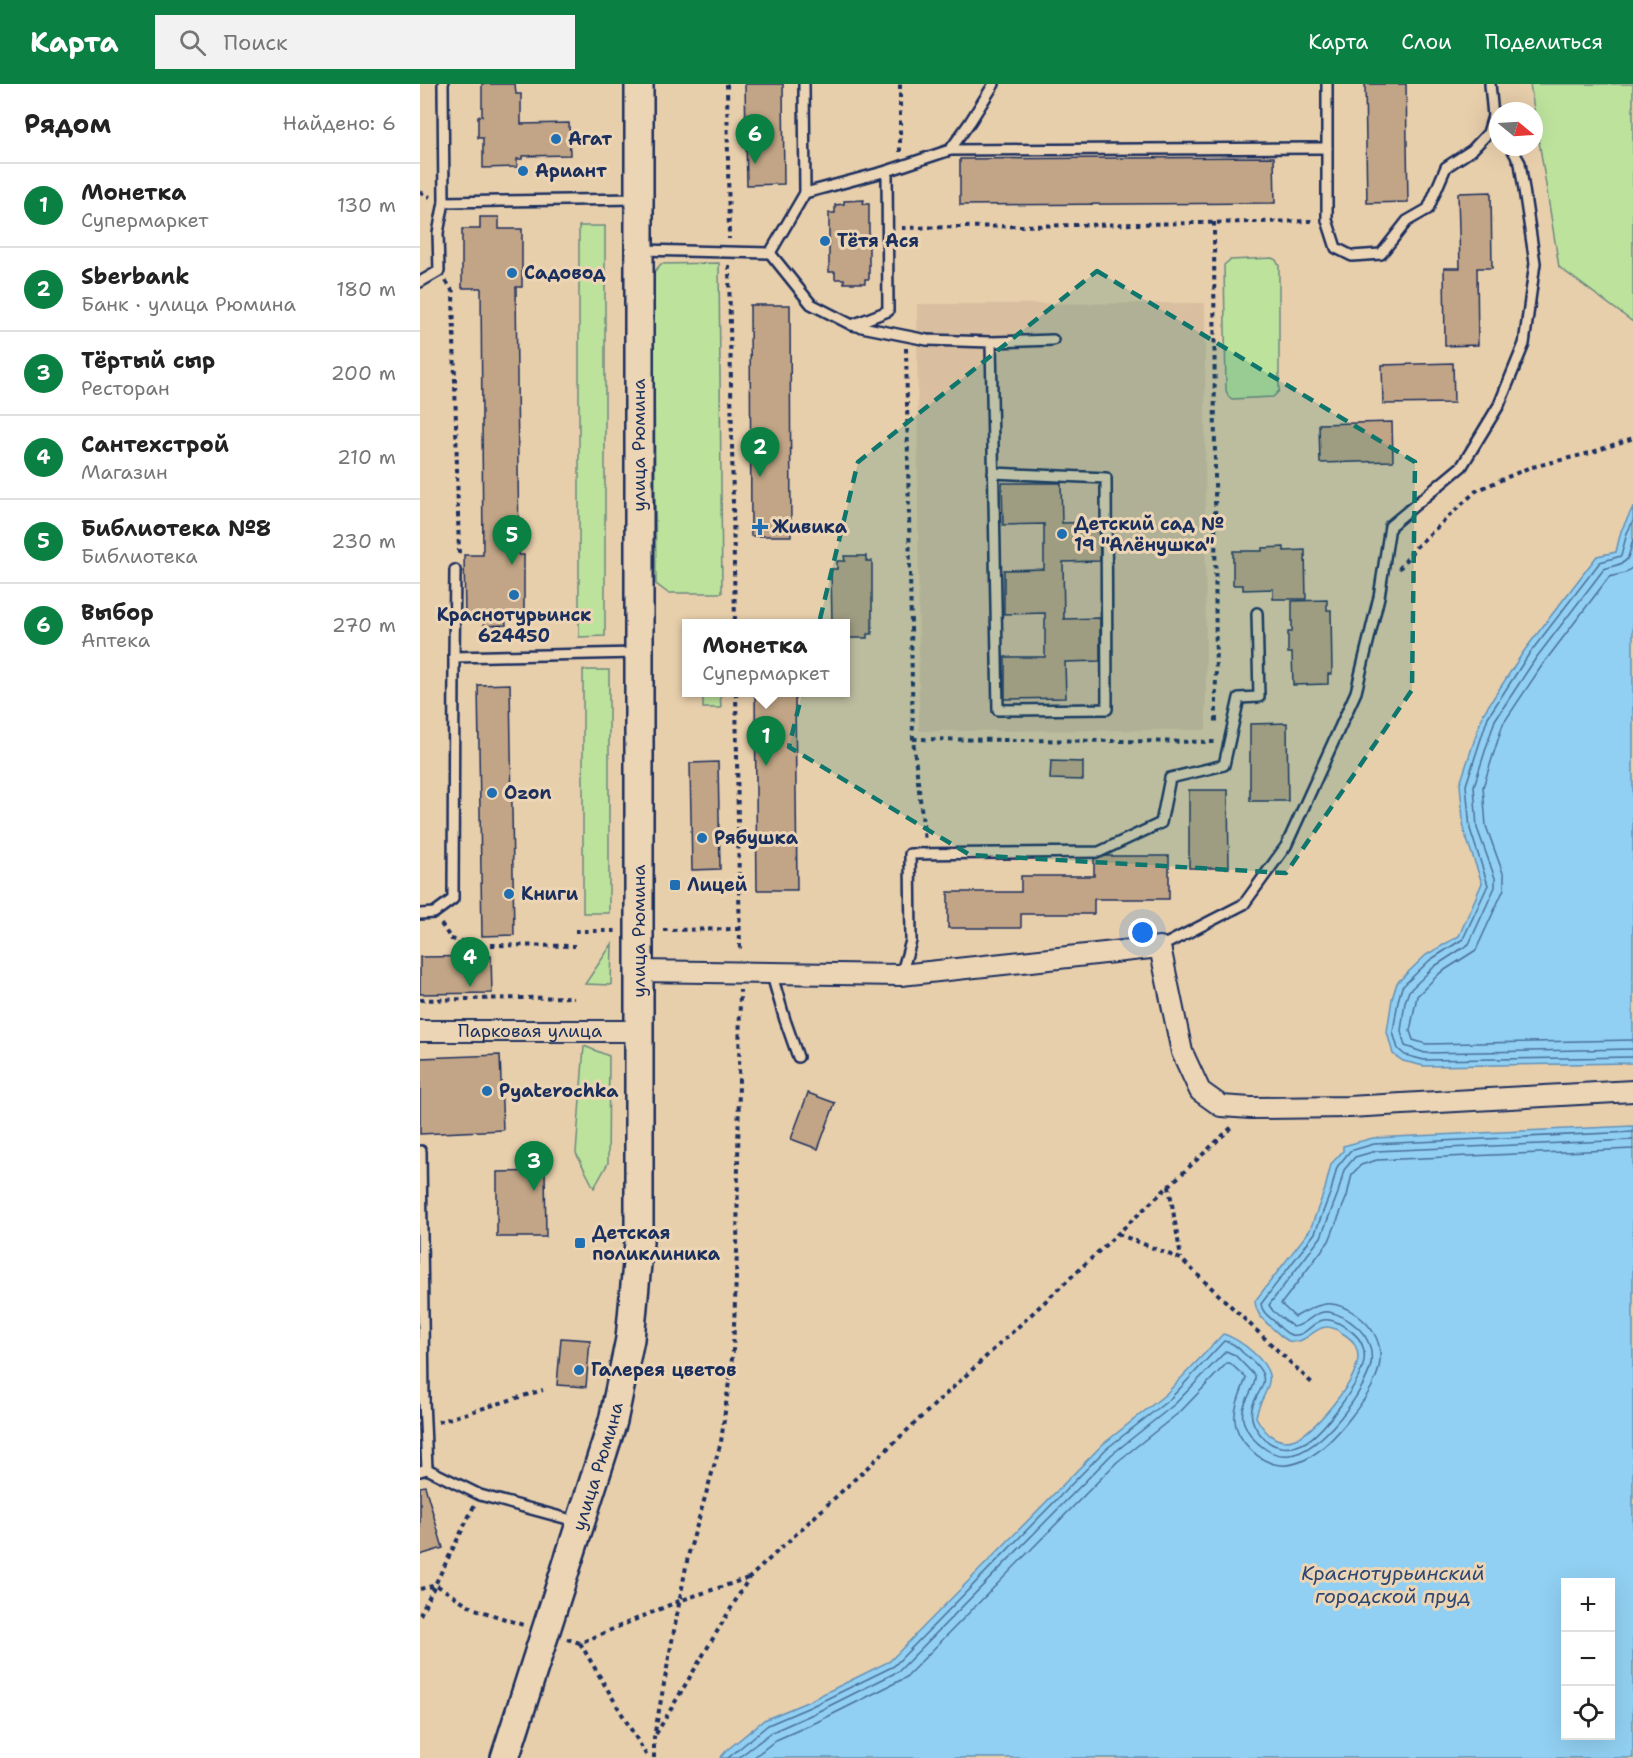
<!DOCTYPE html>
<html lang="ru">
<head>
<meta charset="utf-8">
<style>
	:root { --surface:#fff; --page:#f2f2f2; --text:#222; --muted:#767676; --line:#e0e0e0; --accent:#0b8043 }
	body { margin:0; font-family:"Shantell Sans",sans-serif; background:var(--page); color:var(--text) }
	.controls { position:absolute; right:18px; bottom:18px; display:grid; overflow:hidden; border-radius:0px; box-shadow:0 6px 24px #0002 }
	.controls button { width:54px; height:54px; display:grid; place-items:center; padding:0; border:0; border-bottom:2px solid var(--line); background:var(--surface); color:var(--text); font:30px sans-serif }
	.compass { position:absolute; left:1069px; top:18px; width:54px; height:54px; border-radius:50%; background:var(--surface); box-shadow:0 6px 24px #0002; rotate:108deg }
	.you { position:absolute; left:723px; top:849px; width:21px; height:21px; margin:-15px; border:4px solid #fff; border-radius:50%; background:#1a73e8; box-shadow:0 0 0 9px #1a73e833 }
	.badge { display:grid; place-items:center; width:39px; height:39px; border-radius:50%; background:var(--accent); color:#fff; font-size:20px; font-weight:700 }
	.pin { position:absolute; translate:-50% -50px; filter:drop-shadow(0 2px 3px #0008) }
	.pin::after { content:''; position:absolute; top:32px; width:21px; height:18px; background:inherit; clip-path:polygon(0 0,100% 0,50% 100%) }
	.popup { position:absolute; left:262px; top:535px; width:168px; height:78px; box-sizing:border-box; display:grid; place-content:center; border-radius:0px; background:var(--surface); filter:drop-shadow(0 2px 4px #0005); font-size:20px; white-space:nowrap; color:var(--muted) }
	.popup b { font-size:22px; color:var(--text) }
	.popup::after { content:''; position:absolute; left:50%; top:100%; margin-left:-12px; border:12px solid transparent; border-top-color:var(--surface) }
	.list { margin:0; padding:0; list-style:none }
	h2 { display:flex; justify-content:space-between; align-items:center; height:78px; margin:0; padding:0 24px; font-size:26px }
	h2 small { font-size:20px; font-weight:400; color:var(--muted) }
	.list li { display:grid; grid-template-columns:39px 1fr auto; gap:18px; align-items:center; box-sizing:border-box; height:84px; padding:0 24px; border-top:2px solid var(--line) }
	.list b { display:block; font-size:22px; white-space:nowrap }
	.list p { margin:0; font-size:20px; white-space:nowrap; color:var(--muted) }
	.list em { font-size:20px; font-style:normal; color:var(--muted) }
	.icon { flex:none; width:33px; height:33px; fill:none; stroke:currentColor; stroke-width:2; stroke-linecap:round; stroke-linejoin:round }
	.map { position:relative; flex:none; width:1213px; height:1674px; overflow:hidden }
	header { display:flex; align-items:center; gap:36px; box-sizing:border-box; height:84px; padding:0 30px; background:var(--accent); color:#fff }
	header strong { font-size:28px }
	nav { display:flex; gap:33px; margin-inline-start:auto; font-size:21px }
	.search { width:420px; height:54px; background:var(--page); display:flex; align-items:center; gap:15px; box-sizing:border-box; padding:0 21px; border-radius:0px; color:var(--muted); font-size:22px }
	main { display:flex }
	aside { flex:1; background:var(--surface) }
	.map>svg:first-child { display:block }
</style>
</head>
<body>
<header>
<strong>Карта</strong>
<div class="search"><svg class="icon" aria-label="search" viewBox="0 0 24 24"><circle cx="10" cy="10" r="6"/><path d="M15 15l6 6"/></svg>Поиск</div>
<nav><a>Карта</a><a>Слои</a><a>Поделиться</a></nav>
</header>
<main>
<aside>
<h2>Рядом<small>Найдено: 6</small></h2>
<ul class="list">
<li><span class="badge">1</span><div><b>Монетка</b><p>Супермаркет</p></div><em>130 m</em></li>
<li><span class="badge">2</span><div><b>Sberbank</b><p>Банк · улица Рюмина</p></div><em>180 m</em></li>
<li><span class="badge">3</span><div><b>Тёртый сыр</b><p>Ресторан</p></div><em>200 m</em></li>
<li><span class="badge">4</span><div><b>Сантехстрой</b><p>Магазин</p></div><em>210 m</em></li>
<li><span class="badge">5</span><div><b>Библиотека №8</b><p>Библиотека</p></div><em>230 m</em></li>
<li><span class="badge">6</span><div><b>Выбор</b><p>Аптека</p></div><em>270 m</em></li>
</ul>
</aside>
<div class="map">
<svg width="1213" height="1674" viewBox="0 0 1213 1674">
	<rect width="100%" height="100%" fill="#e8cfac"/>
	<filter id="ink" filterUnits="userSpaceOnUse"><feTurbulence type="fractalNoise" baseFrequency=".0167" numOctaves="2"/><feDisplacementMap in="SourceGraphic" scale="12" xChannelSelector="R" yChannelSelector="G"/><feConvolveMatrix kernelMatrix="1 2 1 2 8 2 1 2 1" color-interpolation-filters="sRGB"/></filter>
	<g filter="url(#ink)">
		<!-- built -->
		<path fill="#d9bfa0" d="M785,219L786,646L499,647L497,220Z"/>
		<!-- green -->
		<g fill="#bce29c" stroke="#6c887d" stroke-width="1.5">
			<path d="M1110,0H1213V238L1139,183Z"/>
			<path d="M159,142H185V552L159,553Z"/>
			<path d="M852,174L856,176L859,182V307L853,313L812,315L808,312L806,306L804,181L810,176Z"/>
			<path d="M299,179L302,509H248L236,500L233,189L241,180Z"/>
			<rect x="163" y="586" width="26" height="243"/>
			<path d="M283,609H300L301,624H283Z"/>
			<path d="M192,860L191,901L165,900Z"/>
			<path d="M164,962L189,972L188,1079L174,1104L156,1069Z"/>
		</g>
		<!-- water -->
		<g fill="#91d0f2" stroke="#6290b7" stroke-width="1.5" fill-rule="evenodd">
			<path d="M1213,423V979L1004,982L983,977L973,970L967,948L972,915L977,899L1006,871L1039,852L1062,799L1044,747L1040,700L1063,630L1104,567L1177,472L1196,468L1201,447Z"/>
			<path d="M1213,1042V1674H300L307,1666L344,1636L387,1618L470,1577L682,1361L746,1310L803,1250C819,1254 853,1280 849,1298C847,1310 838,1319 836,1333C861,1379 889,1350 912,1322C922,1309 934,1295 937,1279C939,1273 938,1267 935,1261C933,1256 927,1252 922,1249C896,1230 892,1262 869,1257C863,1255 856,1247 851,1243C842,1235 836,1229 835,1217L890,1146L905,1105L911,1080L923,1067V1062L953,1054ZM1146,1498H1190V1652H1146Z"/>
		</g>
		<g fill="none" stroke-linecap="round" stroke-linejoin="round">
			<!-- shore -->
			<g stroke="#4a6f99" stroke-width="1.5">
				<path d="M1213,437L1207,449L1201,472L1180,478L1109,570L1068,633L1046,701L1050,745L1068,801L1043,855L1010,876L982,903L978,917L973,948L978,965L985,971L1004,976L1213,973"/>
				<path d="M1213,455C1207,482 1208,477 1184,485L1116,574L1075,636L1054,702L1057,744L1075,794V803L1049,860L1015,882L989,907L985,918L981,947L985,962L1005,969L1213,965"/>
				<path d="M1213,483L1205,489L1189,493L1123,580L1083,640L1063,703L1066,742L1084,792V805L1056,866L1020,889L997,912L990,947L993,956L1006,960L1213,956"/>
				<path d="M308,1674L348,1641L390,1623L474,1582L686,1365L750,1315L804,1257C812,1258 818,1263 823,1269C830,1274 838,1281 842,1289C851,1308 815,1320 841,1351C852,1365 870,1367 886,1358C904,1347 941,1298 944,1277C945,1270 943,1261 939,1255C936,1251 930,1246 925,1243C894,1222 892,1254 872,1251C865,1250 859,1242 854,1237C848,1232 842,1228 841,1220L895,1149L911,1107L917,1083L930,1067L954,1060L1213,1048"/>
				<path d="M318,1674L352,1648L393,1630L479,1587L691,1371L755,1320L806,1267L815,1271L835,1292C837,1306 817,1321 824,1339C828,1349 835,1358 844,1364C851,1369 860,1372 869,1371C899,1370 946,1307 951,1280C953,1265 948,1253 937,1243C929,1236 920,1230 909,1228C894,1226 886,1242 873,1243L853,1227L849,1221L901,1153L918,1109L924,1086L935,1073L956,1067L1213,1056"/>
				<path d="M333,1674L356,1656L397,1638L485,1594L697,1378L761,1327L807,1279H810L826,1294C816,1323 805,1339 830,1365C868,1404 907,1364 931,1333C945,1315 962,1293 960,1269C959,1253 949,1240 937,1231C912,1213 899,1219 875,1233L861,1220L909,1157L927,1112L932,1090L941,1081L957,1076L1213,1065"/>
			</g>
		</g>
		<!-- building -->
		<g fill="#c2a586" stroke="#1b2f5e" stroke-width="1.5">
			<path d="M62,0H95L96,10H101V40L149,39L150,71L102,72V75H97V83L63,84V54H58V32H62Z"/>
			<path d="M325,0H363L364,100L327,101Z"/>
			<path d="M945,0H986L988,118L947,119Z"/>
			<path d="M854,73L855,119L540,121V75Z"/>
			<path d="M1071,108L1072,184H1057L1058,261L1025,262L1024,184H1040L1038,109Z"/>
			<path d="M444,116L443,120H449V195H445V199H424V195H415V188H409V129H415V121L424,120V117Z"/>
			<path d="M60,133H79V145H102V203H96L99,471H104V531H85L86,541L64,542V532H45L44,471H63L61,204H42V145H60Z"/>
			<path d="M330,221H370L371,452H331Z"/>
			<path d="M1033,279L1034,319L963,320L962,281Z"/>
			<path d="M972,338L973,377L900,379L899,340Z"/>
			<path d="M582,399H641L642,439L679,438L680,477L643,478L644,535L680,534V577L645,578L646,614L585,615V573H625V529L584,530V486L624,485V440L583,441Z"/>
			<path d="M864,463V467L885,466L886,515H853V505L823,506V501H813V467H842V464Z"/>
			<path d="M424,472H446V477H452V550H447V554H426V540H412L411,485H417V477H425Z"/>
			<path d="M907,516V526H911L912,590H908V600L873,601L872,569H868V548H872V517Z"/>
			<path d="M90,600L94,851L62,852L58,601Z"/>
			<path d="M335,609H375L377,806H337Z"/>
			<path d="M867,639L868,717H830V640Z"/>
			<path d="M631,677L663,678V696L630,695Z"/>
			<path d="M298,678L300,785L272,786L270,679Z"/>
			<path d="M769,706H808L809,784H769Z"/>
			<path d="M686,772H749V815H674V830H601V844H528V808H601V792H674V775Z"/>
			<path d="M71,872L72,909L0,910V873Z"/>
			<path d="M80,971L83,1046L0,1050V974Z"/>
			<path d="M388,1009L415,1019L398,1065L371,1055Z"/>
			<path d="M125,1087L126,1153H77V1088Z"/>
			<path d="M141,1254L170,1256L166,1303L137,1301Z"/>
			<path d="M5,1402L23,1464L0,1471V1403Z"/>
		</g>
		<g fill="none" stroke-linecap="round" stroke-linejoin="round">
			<!-- service casing -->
			<g stroke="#1b2f5e" stroke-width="14">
				<g id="service">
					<path d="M23,0L24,118"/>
					<path d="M384,0L385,109"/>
					<path d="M907,0V136L916,164L932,172L961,170L987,137L1008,125L1026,83L1052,66L1068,49L1073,32"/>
					<path d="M1070,0L1073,32L1078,40"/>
					<path d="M530,66L907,64"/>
					<path d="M221,166L350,169L391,220L432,241L507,256L571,258L578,626L687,625L686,394L573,389"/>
					<path d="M350,169L385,109L467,87L530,66L550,38L574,0"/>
					<path d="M0,198L19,187L18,149L24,118L217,115"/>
					<path d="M432,241L468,227L467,87"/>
					<path d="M571,258L633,256"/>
					<path d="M35,486L34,573L216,569"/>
					<path d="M0,830L14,829L33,815L34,573"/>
					<path d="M740,863L824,820L866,762L936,608L959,513L970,442L1042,382L1079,321L1104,260L1115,179L1100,79L1091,63"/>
					<path d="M351,888L365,936L378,973"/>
					<path d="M481,891L491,857L490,770L679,768L741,739L750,694L804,681L819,614L839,613L837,529"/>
					<path d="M1,1067L4,1316"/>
					<path d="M2,1313L4,1316L7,1385"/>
					<path d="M0,1387L7,1385L60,1411L159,1438"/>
				</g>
			</g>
			<!-- minor casing -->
			<g stroke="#1b2f5e" stroke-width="24">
				<g id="minor">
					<path d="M219,887L481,891L740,863L762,968L780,1007L801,1022L831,1024L929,1023L1213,1007"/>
					<path id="s1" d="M0,947H219"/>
				</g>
			</g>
			<!-- secondary casing -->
			<g stroke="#1b2f5e" stroke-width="32">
				<g id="secondary">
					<path id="s2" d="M85,1674L193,1337L210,1255L219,1158V0"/>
				</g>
			</g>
			<!-- path -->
			<g stroke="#1b2f5e" stroke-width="4" stroke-dasharray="4.5 4.5" stroke-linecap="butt">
				<path d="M307,0L309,155"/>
				<path d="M480,68V0"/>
				<path d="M0,108L10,113"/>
				<path d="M794,138L796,642"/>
				<path d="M482,144L894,137"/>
				<path d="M309,181L315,540"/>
				<path d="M26,197L33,208L39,473"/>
				<path d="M486,264L493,655L505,757"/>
				<path d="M979,485L996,463L1056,407L1108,384L1170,369L1213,354"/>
				<path d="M316,608L320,869"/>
				<path d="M493,655L796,658"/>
				<path d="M21,840L31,855L62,861"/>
				<path d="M243,846L319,845"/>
				<path d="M155,847H197"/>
				<path d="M71,861L155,862"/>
				<path d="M0,916L154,913"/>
				<path d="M749,1102L761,1174"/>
				<path d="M698,1150L761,1175L892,1299"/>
				<path d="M18,1338L123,1306"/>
				<path d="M0,1505L16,1501L55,1525L103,1541"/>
				<path d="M0,1531L54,1422"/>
				<path d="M147,1555L160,1559L259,1517L328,1494"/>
				<path d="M160,1559L228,1674"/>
				<path d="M236,1650L329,1494L813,1042"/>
				<path d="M234,1674V1653L268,1472L301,1358L313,1267L317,1167L320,906"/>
			</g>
			<!-- service -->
			<use href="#service" stroke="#ecd5b4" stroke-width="9"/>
			<!-- minor -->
			<use href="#minor" stroke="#ecd5b4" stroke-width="20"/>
			<!-- secondary -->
			<use href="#secondary" stroke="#ecd5b4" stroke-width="27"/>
		</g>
	</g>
	<!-- marked area -->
	<path fill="#0f766e" fill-opacity="0.2" stroke="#0f766e" stroke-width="4.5" stroke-dasharray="12 8" stroke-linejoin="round" d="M677,187L995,378L992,606L866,789L550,771L369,663L438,378Z"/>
	<!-- markers -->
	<g fill="#1f6fb2" stroke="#ecd5b4" stroke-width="2">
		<circle cx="136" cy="55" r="6"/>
		<circle cx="103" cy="87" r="6"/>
		<circle cx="405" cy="157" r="6"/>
		<circle cx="92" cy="189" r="6"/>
		<path d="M337 434h6v6h6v6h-6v6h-6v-6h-6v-6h6z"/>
		<circle cx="642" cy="450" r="6"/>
		<circle cx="94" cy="511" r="6"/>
		<circle cx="72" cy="709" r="6"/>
		<circle cx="282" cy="754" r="6"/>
		<rect x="249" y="795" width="12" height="12" rx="3"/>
		<circle cx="89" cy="810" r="6"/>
		<circle cx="67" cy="1007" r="6"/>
		<rect x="154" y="1153" width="12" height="12" rx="3"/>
		<circle cx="159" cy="1286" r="6"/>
	</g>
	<g text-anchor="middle" stroke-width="6" stroke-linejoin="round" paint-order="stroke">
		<!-- poi labels -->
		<g font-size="18" font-weight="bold" fill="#1b2f5e" stroke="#ecd5b4" text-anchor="start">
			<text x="148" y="61">Агат</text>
			<text x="115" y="93">Ариант</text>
			<text x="417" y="163">Тётя Ася</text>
			<text x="104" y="195">Садовод</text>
			<text x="654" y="446">Детский сад №<tspan x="654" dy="21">19 "Алёнушка"</tspan></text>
			<text x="352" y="449">Живика</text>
			<text x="94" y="537" text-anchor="middle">Краснотурьинск<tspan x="94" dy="21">624450</tspan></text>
			<text x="84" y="715">Ozon</text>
			<text x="294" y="760">Рябушка</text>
			<text x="267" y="807">Лицей</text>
			<text x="101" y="816">Книги</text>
			<text x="79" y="1013">Pyaterochka</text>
			<text x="172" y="1155">Детская<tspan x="172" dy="21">поликлиника</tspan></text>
			<text x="171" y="1292">Галерея цветов</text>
		</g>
		<!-- street labels -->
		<g font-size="18" fill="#1b2f5e" stroke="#ecd5b4">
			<text transform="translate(219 361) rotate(-90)" y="6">улица Рюмина</text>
			<text transform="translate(219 847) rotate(-90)" y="6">улица Рюмина</text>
			<text dy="6" stroke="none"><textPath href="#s1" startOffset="110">Парковая улица</textPath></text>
			<text dy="6" stroke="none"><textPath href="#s2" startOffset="306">улица Рюмина</textPath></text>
		</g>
		<!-- water labels -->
		<g font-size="20" font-style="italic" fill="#2d4774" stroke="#ecd5b4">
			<text x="973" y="1496">Краснотурьинский<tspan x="973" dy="23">городской пруд</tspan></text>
		</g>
	</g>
</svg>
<div class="controls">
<button>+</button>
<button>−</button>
<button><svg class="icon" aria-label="locate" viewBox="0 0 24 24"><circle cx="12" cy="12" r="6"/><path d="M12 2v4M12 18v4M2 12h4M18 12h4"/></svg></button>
</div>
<svg class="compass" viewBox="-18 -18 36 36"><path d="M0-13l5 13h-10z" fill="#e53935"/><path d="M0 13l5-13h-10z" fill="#767676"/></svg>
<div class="you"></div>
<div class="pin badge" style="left:346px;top:682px">1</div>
<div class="popup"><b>Монетка</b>Супермаркет</div>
<div class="pin badge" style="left:340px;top:393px">2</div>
<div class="pin badge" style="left:114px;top:1107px">3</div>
<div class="pin badge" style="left:50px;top:903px">4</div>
<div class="pin badge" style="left:92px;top:481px">5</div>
<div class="pin badge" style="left:335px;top:80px">6</div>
</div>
</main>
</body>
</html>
